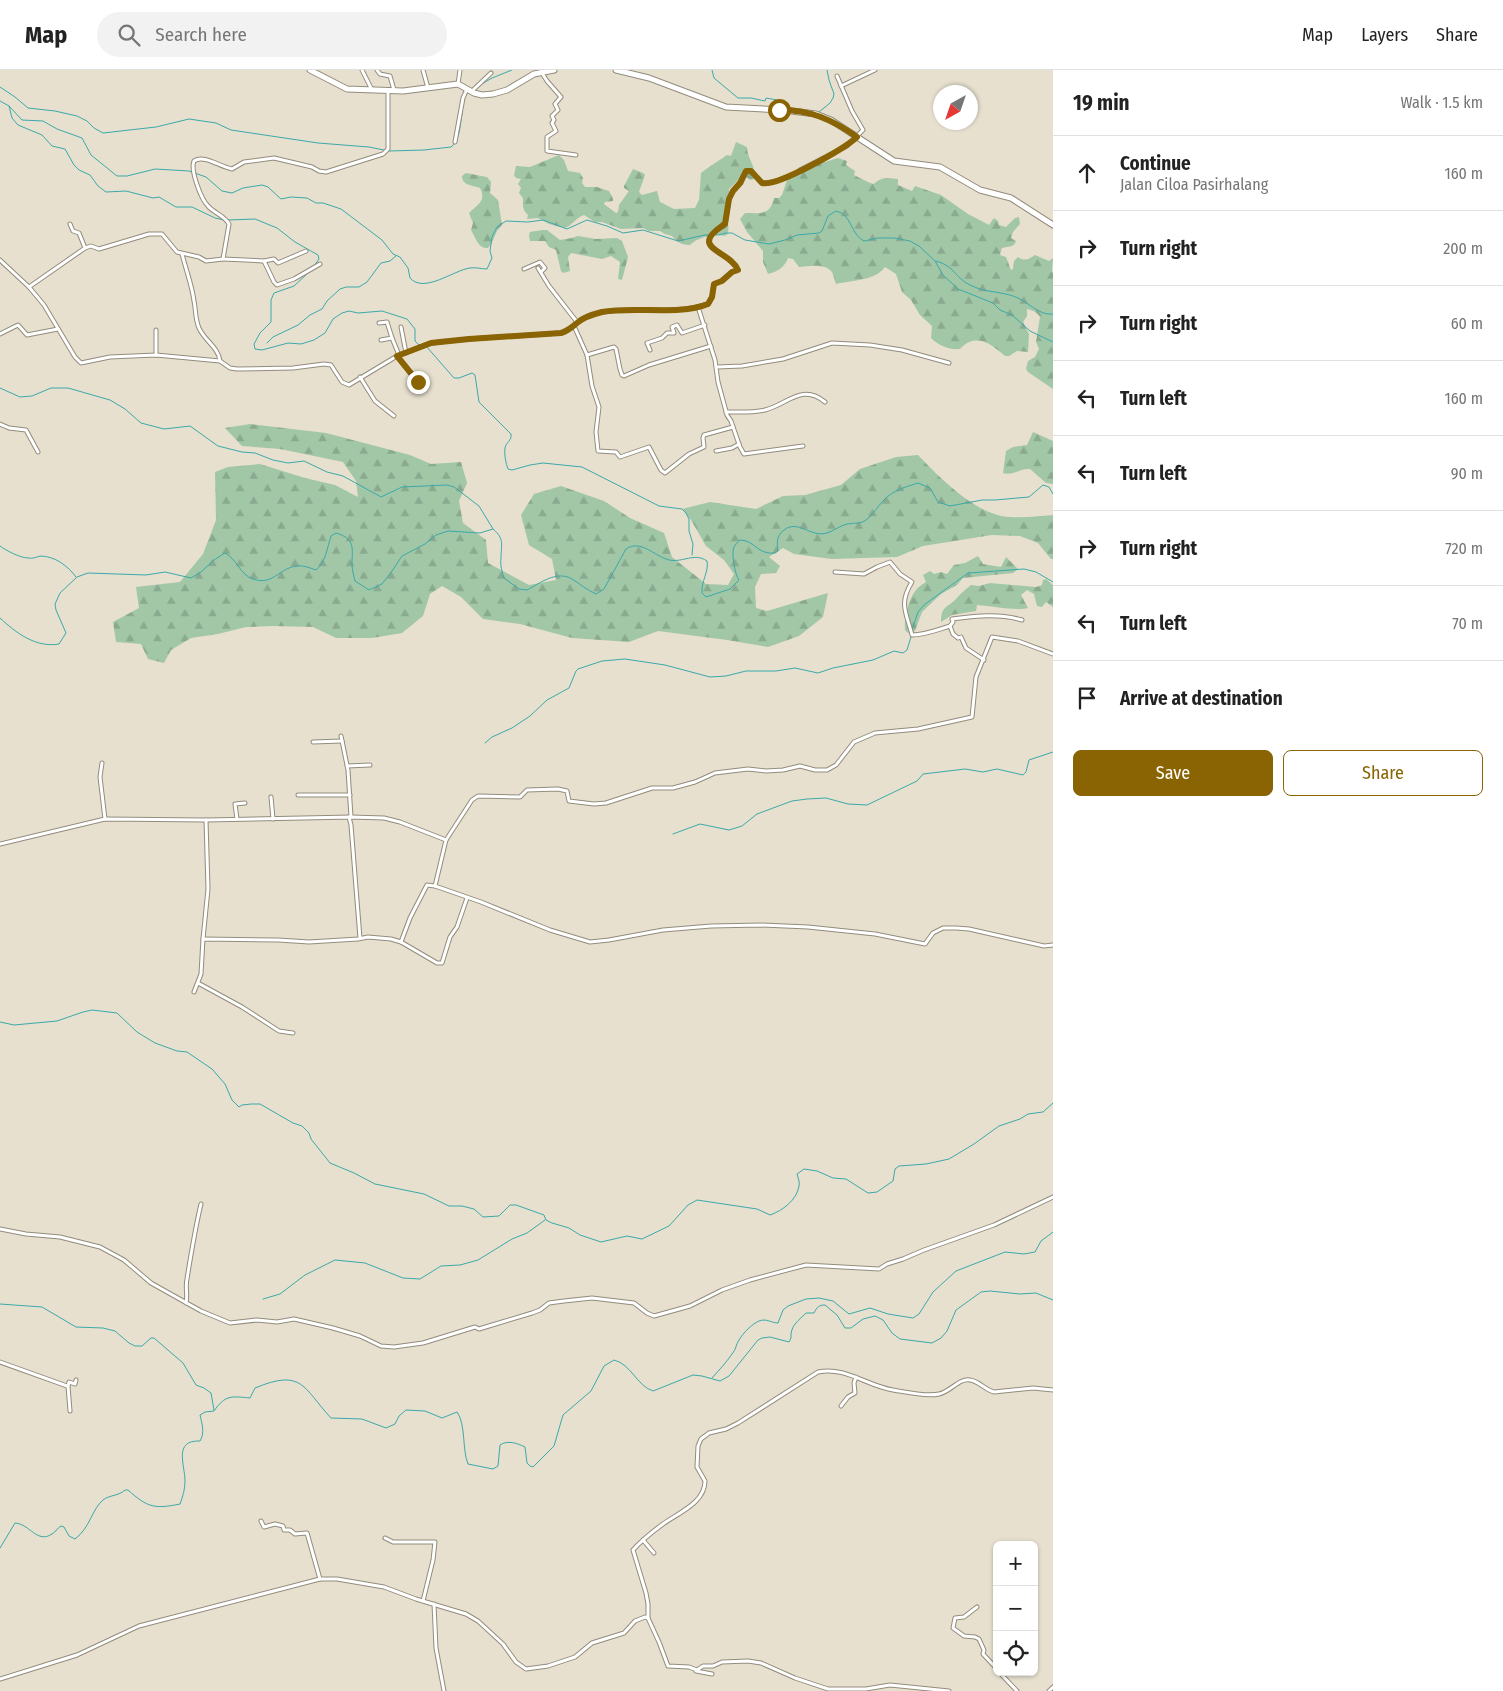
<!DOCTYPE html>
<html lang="en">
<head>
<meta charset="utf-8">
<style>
	:root { --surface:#fff; --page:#f2f2f2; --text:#222; --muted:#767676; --line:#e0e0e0; --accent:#8a6302 }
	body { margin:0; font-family:"Fira Sans Condensed",sans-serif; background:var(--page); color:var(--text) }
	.controls { position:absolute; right:15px; bottom:15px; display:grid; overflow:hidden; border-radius:8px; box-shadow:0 1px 4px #0004 }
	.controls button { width:45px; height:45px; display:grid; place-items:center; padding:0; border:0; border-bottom:1px solid var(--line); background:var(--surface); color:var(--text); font:25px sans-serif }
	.compass { position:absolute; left:933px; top:15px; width:45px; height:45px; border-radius:50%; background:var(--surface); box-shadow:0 1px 4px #0004; rotate:220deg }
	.stop { position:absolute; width:15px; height:15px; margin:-11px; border:4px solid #8a6302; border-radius:50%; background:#fff }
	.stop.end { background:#8a6302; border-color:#fff; box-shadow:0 1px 5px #0008 }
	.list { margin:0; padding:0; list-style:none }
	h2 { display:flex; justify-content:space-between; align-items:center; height:65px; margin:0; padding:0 20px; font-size:21px }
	h2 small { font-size:16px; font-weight:400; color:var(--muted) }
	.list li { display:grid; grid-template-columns:32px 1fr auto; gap:15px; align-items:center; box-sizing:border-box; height:75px; padding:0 20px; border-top:1px solid var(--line) }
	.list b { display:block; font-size:19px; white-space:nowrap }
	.list p { margin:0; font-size:16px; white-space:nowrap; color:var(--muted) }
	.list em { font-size:16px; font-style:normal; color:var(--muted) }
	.actions { display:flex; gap:10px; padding:15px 20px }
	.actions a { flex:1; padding:11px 0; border:1px solid var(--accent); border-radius:8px; text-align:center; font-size:18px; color:var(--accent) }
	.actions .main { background:var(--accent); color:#fff }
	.icon { flex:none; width:28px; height:28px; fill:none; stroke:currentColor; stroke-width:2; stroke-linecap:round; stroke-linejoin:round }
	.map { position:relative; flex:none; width:1053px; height:1621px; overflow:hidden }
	header { display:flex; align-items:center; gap:30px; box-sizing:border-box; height:70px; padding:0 25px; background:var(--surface); border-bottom:1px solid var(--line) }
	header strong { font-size:24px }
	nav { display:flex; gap:28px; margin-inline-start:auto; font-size:18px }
	.search { width:350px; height:45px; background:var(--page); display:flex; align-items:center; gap:12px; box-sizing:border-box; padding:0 18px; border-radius:28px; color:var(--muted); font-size:19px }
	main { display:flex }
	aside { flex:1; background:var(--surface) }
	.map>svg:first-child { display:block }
</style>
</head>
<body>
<header>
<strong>Map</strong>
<div class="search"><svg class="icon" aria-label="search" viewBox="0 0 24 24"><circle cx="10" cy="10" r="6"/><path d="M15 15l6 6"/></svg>Search here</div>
<nav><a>Map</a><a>Layers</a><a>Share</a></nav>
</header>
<main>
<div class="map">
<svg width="1053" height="1621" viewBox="0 0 1053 1621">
	<defs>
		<pattern id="forest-firs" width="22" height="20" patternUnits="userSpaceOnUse" patternTransform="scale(1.25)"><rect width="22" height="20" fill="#a1c7a7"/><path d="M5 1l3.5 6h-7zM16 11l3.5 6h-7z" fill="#8aaa8f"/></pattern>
	</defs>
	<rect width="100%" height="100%" fill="#e7e0cf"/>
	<!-- forest -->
	<g fill="url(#forest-firs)">
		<path d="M736,72L747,77C748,92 756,93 754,109L751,110L744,106L741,107L729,119L730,124C718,139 733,152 727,165C721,167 720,164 714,165C706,166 696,169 690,175C681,175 677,172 672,166L665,164L660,161H649L643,158L621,159L602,152H595L584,145C574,149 573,155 565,158L549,154L538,148L527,149L528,145C522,140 523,135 523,128L519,123L521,118L518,114L521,109L516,108L514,105L516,96L530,97L559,85L564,90L568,101L580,103L583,108L582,113L585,117H597L609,121L613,128V131L605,132L604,134L616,143L618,142L619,135L629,121L624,118V116L633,99L643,103L645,105L639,122L642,125L657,121L660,132L674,139L695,138L699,130L701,103C710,96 717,92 727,85L731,86Z"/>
		<path d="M838,88L847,91L846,95L855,101L854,105L870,113L874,114C880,107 889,108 898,109V115L912,121L915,116L941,125L968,144L989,155L994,148L998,151L999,155L1006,157L1015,148L1019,147L1020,154L1013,162L1011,168L1016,171C1014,178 1008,176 1002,178L1000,185L1006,187L1011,200L1013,199L1014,191L1018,187C1025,192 1029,189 1035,185L1049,191L1053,188L1052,201L1053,203V319L1028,302L1026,299L1028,291L1035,287L1039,279L1036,272L1040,247C1037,242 1032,240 1027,239V246L1023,252L1029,264L1028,282L1017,281L1009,286H1005C991,274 976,262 960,279C950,280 939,276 931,268L932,256L920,245L911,230L902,222L896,204L885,197C875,211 852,210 836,214C834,210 834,205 832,202C825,193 809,196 799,197L793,189L788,188C785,197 777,202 768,204L763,192V181L747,162L740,149L745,143C760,143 770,146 774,128H779L782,125L787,110L790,107L798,105L803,100L822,90L825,92Z"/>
		<path d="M466,103L487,107L491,112L490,123L498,130L502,155C494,162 495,171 488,178C478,179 476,168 471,160L473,153L469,143C477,135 487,131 480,118C473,115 462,116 462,106Z"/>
		<path d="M542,160H547L560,170L572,168L578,166L596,169L617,168L622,171L628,187L622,210L618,209L620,192L611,186L602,189L571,183L568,187L570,201L563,203L561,201L556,180L549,177L545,171H530L529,165L530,162Z"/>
		<path d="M250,354L326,363L410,385L431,394L461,392L467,413L459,431L463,453L486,470L488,493L529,515L556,510L552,489L529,475L521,445L534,424L561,416L604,431L630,448L664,463L672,487L706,514L728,515L734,504L724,490L706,476L691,450L682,439L710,432L756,439L783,426L805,425L841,415L860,399L896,387L918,385C940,408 977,446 1010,447C1024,448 1039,446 1053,445V489H1051L1038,473L1020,466L992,465L923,476L897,487L832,489L794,484L783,478L769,487L780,496L776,503L761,504L755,517L756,538L767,541L828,523L823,547L799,566L768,577L727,570L658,561L629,572L572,568L520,554L483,549L461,527L442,516L430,524L423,546L402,563L372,568H336L313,557L273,556L246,557L218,564L191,568L171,580L164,593L148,589L141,574L116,572L113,552L139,538L136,517L180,512L203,484L216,450L215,402L228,397L260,394L305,408L335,415L358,427L356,411L343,392L280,379L242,376L225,358Z"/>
		<path d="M1033,362L1053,371V414L1046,413L1030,399C1020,398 1013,406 1003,403L1006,381L1013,377L1027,375Z"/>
		<path d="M978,486L983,494L1001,497L1006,487L1018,499L1013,503L963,508L957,515L941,524L922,542L915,561L908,563L905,560C904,548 908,530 916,520C918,517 923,514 926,512L923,505L930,501L934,504L941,502L947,504L954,495L965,493Z"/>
		<path d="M1046,509L1053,515V537L1046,532L1042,537L1037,536L1034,524L1027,520L1021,525L1028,538C1016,541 992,536 977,535L976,541L952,545L941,552C941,536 947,538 956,529C961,523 965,520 971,515L979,516L990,513L1036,517L1042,515L1043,510Z"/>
	</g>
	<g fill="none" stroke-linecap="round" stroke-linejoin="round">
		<!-- stream -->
		<g stroke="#3ba9a9" stroke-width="1">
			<path d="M712,0L714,8L738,28H751L765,31L766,28L777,30L778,35"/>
			<path d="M480,15L492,8L512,0"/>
			<path d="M0,17L15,27L28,38L55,41L77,46L87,51L94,58L103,63L156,57L189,49L216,53L231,60L318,73L369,77L389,81L424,80L451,77C460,71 460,54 462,44"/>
			<path d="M0,31L9,36L22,50L43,51L57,59L82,68L91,85L117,106H127L155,99L189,101L206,107L222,121L232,123L243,118L262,115L268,117L281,129L291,127L307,128L316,133H323L341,139L382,170L393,184L400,187L408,198L410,208C424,224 454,200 470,198C476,197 481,199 487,199L492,188L490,181L492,167L497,157L506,151L528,152L543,150L567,159L587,150L607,156L623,163L643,160L678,171L705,165H718L726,163H732L745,170L769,174L785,170L797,165L819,163L822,161L828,146L836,141C852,144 850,164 864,171L878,168H894L910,171L919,176L935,191L943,205L958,219L993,233L1000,240L1012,245L1030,261L1053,272"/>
			<path d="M9,36L12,48L18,55L42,65L52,76L65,79L74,95L79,100L90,105L98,116L106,122L126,121L153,128L159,127L176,137H192L215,148L224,150"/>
			<path d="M784,37L803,40"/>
			<path d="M819,42L830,33L833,28L834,24L829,10L827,0"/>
			<path d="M228,150L255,149L277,158L295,172L318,185L319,189L314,196"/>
			<path d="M936,191C955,196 955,208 970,215C985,223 1003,221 1018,228C1029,233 1040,246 1053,244"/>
			<path d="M308,203L294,216L274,223L271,230V252L260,263L254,274L255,279L262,280L288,273L301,274L314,270L325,263L333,249L342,243L349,241L358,243L382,241L407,249L415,259V271L419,275H423"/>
			<path d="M267,273L273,267L298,255L310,245L322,239L327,231L340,219L346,217H359L367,212L381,193L390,191L396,186"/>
			<path d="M426,276L454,308H459L472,303L475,305L479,332L511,364C512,371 506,372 505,378C504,384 506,394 508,399L512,400L530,395L543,393L582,397L659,436L682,439L686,443L689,449V461L693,474L692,485"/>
			<path d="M0,318L20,327L32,326L51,318H68L110,330L125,339L141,353L164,359L190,356L218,376L242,382L255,383L273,390L288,393L304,391L327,402L343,406L381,427L402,417L447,415L454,417L479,436L493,459"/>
			<path d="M0,476C7,481 20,488 29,488C32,489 37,487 40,486C55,486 68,496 76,507"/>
			<path d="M0,548C16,563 36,578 59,574L66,563L56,540L55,534L60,523L77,507L88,503L146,505L165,502L191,508L201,502L214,490L225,483C237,489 240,505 253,509C273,516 279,498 297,496C303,495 310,498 316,500C326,492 327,478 331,466L336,463C356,469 352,478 352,495C352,500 354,506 355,511L369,520L382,514L392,501L402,486L425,474L436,465L448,461L480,463L493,459C505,469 501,475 501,488C500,495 502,502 504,508L519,519L527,520C540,513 557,500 572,509C580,514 587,520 596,524L604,519L626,479C641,469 654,486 669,490C683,493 694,482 707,491C709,502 701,511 702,523L706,527L730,519L739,510C735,505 731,483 734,477C735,475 738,472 740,470C755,470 757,485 775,483L778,481C777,473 776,466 784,460C798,449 811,468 827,463C833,461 838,457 844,455C851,452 860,455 866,450C873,445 878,436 884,430C893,420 906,417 918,413L930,418L938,432L950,436L982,430H995L1029,427L1043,415L1049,417L1053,424"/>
			<path d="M912,560L918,542L924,535L968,503L1024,499L1036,502L1053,512"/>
			<path d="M485,673L492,667L512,658L530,646L547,630L569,618L576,601L578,599L602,591L625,589L665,595L710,607L726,606L746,601H776L795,598L818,603L833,598L873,590L894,581L903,583L907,580L911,567"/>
			<path d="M673,764L700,754L729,760L742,756L757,744L792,731L807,729L826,728L848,734L867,735L917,711L923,704L965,699L983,702L997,699L1023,705L1026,702L1029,690L1053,682"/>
			<path d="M0,952L14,955L57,951L83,942L92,940L117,943L137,962L155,973L177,981L187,982L212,999L225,1014L232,1030L239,1037L242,1035L251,1034H260L293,1053L302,1056L309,1063L311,1069L330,1093L354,1103L375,1114L424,1124L449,1136H462L474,1139L483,1147L499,1146L510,1135H516L544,1145L546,1150L552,1153L569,1158L580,1165L601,1172L627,1166L642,1169L669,1156L688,1135L697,1130L757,1139L770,1145C782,1141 797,1130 799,1116C800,1112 798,1108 797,1104L804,1099L817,1101L833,1108L846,1109L868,1123L877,1122L893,1111L895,1099L899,1096L926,1094L949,1089L974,1074L999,1056L1020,1049L1028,1044L1043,1042L1053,1033"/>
			<path d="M263,1229L280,1224L305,1205L335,1190L365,1193L403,1208L420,1209L441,1196L460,1195L478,1190L512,1169L527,1163L545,1150"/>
			<path d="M0,1234L42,1237L76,1257L103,1258L115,1261L129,1273L135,1276H142L151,1268H154L183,1293L196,1315L204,1318L211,1323L214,1340"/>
			<path d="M712,1308C719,1300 726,1293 732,1284C736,1280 736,1274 739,1270C743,1263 752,1254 759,1251C766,1248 772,1253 778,1253L783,1240L788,1236L806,1229L819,1228L833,1231L849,1244L870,1238L888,1244L913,1248L919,1244L933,1222L956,1201L1005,1182L1024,1184L1035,1182L1041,1171L1053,1162"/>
			<path d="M0,1478L15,1453C30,1454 37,1474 52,1464C56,1462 57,1458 61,1456L64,1457L69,1466L75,1469C90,1458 92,1439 103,1430C109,1425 119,1426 125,1420H128C148,1438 155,1439 180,1434C183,1426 185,1419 185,1411C185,1395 173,1370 200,1371C205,1363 202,1354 200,1345L205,1342L214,1341C225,1325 231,1326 250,1328L255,1318C303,1298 303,1318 331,1348L362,1349L386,1358L395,1354L399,1346L406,1340L425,1341L442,1348L457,1342C466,1354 462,1380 468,1394L493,1399L498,1396L500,1375C507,1370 517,1373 525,1377L527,1393L530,1396L533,1397L554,1376L563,1345L591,1321L604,1296L614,1290C631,1294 637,1316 653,1321L693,1305L702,1306L720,1311L729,1306L758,1270L762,1268L770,1267L789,1272L791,1268C790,1256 798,1251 806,1243H814C817,1237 819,1235 825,1235L837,1245L845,1258H851L863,1249L875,1246L883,1250L892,1263L900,1269L932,1273L941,1268L947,1261L956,1240L981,1222L990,1221L1020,1224L1036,1223L1053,1230"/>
		</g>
		<!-- street casing -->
		<g stroke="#938c7c" stroke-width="5">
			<g id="street">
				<path d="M362,0L372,20"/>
				<path d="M377,0L380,4L390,6L394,20"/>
				<path d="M423,0L428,18"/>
				<path d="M542,3L547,11L561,27L555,34L558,40L552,46L554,50L552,53L556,61L547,67V81L576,85"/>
				<path d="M458,14L460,0"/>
				<path d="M841,16L875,0"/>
				<path d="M472,21L491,3"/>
				<path d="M455,72L463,28L467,19"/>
				<path d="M70,154L73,161L79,163L85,178"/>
				<path d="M182,184C186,200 192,215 194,231C196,240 195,249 199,258C204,270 219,278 220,291"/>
				<path d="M223,189L264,191L274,189L278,193L306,181"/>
				<path d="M0,190L29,217L44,235L75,287L81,293L110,287L156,285L220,291L230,298L237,299L293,298L324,294L331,295L342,312L349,315L397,286L431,273L469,269L561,263C568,261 572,257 577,253C583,247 594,244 602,242C633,236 679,246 709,233L712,227L714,214L721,211L732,202L738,200C730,181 685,178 725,155L729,129L733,121L741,113L746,101H751L762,113C768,115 796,105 800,100L847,76L863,60L852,41L837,6"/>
				<path d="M264,191L274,212L277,215L294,209L320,194"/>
				<path d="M538,198L549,216L577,252"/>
				<path d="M524,199L540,192L545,198L541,202"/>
				<path d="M29,217L85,178L91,176L99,179L149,164H162L177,182L199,187L206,191L223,189L229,154C225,146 214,143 208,136C201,129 190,100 194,91C204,84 220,97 232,99L244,92L274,88L312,97L319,101L326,102L383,84L388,79V20"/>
				<path d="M698,237L715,290L718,312L727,345L731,351L740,377L744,384L803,376"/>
				<path d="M379,253L387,252L392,268"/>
				<path d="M574,256L587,285L592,316L599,337L596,362L598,381L616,382L620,387L649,377L661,400L665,403L689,384L704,377L703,368L704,365L733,357"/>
				<path d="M401,257L406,283"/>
				<path d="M156,260V285"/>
				<path d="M0,264L18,255L27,265L58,259"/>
				<path d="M381,270L392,268L399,285"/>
				<path d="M650,280L647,273L662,268L667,263H674L672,257L677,255L682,263L705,255"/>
				<path d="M587,285L614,277L616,279L620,299L622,305L624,306L649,295L711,276"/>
				<path d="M397,286L418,312"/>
				<path d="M717,297L742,296L783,289L832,273L870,275L902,280L949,293"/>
				<path d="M360,307L375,331L394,346"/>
				<path d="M726,342C739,342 752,343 765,340C788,334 802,313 825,332"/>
				<path d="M0,354L9,358L26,360L38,382"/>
				<path d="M716,381L732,378L739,374"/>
				<path d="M835,502L864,504L877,497L890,492L900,504L912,512C898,534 907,544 912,565C925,565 937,560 950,556"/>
				<path d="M984,590L966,578L961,567L958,568L953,564L950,556L953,552L952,549C976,546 998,543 1022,550"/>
				<path d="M341,666L348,700L351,747"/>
				<path d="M313,672L342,671"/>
				<path d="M102,693L100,707L105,749"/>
				<path d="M347,696L370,695"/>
				<path d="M298,725H350"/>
				<path d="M271,727L273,749"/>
				<path d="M349,747L351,755L360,868"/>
				<path d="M237,749L235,734L245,733"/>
				<path d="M446,770L472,730L478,726L520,727L527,720L558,719L567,721L569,731L594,734L606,733L652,718H673L695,712L715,703L748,699L766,701L783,700L800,696L815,700H827L836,695L854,672L875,663L918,659L972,647L976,607L992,567L1018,571L1053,584"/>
				<path d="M0,774L105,749L206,750L351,747L384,748L400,752L446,770L435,816L481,832L550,860L590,872L609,870L663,860L711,856L761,855L808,857L875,864L925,874L933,863L943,858H956L969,859L1044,876L1053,875"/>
				<path d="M203,869L208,819L206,750"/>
				<path d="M401,872L410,848L427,815L435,816"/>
				<path d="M198,913L242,937L279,961L293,963"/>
				<path d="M194,922L201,904L203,869L278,870L309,872L358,869L368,867L391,869L401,872L437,893H442L450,867L457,857L467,828"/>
				<path d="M0,1159L26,1164L60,1167L100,1177L124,1190L151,1213L201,1241L230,1253L257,1250L277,1252L294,1249L333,1258L360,1266L381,1276L394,1277L423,1273L475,1257L479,1259L532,1243L540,1240L549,1233L564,1231L592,1228L634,1233L647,1243L654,1246L690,1236L722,1220L750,1210L806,1195L879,1199L887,1194L903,1189L924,1180L994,1155L1053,1127"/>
				<path d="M186,1233C188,1225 185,1217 187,1209C191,1184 195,1159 201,1134"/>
				<path d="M0,1292L67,1316H68L69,1312L75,1314L76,1310"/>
				<path d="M68,1316L70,1341"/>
				<path d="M841,1336L848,1327L855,1323L854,1313L856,1307"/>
				<path d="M261,1451L264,1457L275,1454L283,1456L284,1460H290L295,1464L307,1463L320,1509"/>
				<path d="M385,1468L393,1472H435L433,1490L423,1531"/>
				<path d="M643,1470L654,1483"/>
				<path d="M434,1534L436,1578L444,1621"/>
				<path d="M977,1537L964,1547L955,1548L953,1558L964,1566L975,1567L979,1569L984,1580L983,1584L997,1599"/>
				<path d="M648,1548L659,1572L668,1596L689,1597L697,1600L703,1596H713L722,1592L748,1591L761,1593L795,1608L828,1619H866L890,1615L949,1621"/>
				<path d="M696,1601L712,1604"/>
				<path d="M999,1602L1017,1621"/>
				<path d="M0,1609L77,1585L139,1556L320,1509H337L384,1517L416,1529L466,1544L478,1551L503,1574L516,1592L526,1599L548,1596L575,1587L592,1573L624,1563L635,1551L645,1547L648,1548V1534L646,1523L633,1480C642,1470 652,1462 663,1454C678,1443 705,1433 705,1411L697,1397L698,1376L701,1369L709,1363L726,1359L738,1353L818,1302C845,1296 867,1316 893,1320C905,1322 927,1327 939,1324C950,1322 959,1308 970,1310C979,1311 985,1320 994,1322L1033,1318L1053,1320"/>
				<path d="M1049,1621L1053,1617"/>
			</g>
		</g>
		<!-- primary casing -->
		<g stroke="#938c7c" stroke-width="7">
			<g id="primary">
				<path d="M310,0L347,19L403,21L458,14L474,23L482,25L493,24L507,20L534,4L554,0"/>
				<path d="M616,0L649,8L726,37L783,40L816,44L831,50L894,91L940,97L980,120L1011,128L1053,155"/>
			</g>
		</g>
		<!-- street -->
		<use href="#street" stroke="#fff" stroke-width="3"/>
		<!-- primary -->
		<use href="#primary" stroke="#fff" stroke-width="5"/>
	</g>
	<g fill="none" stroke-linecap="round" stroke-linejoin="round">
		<!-- route -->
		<path stroke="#8a6302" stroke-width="6" d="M418,312L397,286L431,273L440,272L469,269L561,263C568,261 572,257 577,253C583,247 594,244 602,242C634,236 679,246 708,234L712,227L714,214L722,211L732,202L738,200C730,180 686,179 725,154L729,129L733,121L740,113L746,101H751L762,113C777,117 844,79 857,67C833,50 809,39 779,40"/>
	</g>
</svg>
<div class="controls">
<button>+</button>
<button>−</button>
<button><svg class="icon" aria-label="locate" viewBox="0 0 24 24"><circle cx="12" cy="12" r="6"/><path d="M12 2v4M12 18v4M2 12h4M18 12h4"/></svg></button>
</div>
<svg class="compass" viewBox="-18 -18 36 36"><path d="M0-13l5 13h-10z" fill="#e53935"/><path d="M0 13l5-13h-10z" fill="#767676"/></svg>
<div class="stop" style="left:779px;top:40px"></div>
<div class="stop end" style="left:418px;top:312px"></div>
</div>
<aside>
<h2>19 min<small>Walk · 1.5 km</small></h2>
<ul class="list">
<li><svg class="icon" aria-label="ahead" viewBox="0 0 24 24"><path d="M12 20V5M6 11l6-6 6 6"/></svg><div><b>Continue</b><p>Jalan Ciloa Pasirhalang</p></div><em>160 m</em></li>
<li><svg class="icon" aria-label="right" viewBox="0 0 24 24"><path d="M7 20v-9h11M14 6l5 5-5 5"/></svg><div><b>Turn right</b></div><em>200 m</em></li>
<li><svg class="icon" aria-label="right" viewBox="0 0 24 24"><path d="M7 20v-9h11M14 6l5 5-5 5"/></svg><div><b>Turn right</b></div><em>60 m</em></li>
<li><svg class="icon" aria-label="left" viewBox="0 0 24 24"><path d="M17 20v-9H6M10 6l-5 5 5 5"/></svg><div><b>Turn left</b></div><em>160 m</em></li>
<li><svg class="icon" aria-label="left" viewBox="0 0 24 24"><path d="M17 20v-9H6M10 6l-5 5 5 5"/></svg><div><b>Turn left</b></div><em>90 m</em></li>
<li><svg class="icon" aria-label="right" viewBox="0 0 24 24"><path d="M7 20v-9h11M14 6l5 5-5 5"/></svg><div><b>Turn right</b></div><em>720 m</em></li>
<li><svg class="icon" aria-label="left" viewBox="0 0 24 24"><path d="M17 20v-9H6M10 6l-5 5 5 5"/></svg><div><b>Turn left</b></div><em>70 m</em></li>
<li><svg class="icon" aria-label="arrive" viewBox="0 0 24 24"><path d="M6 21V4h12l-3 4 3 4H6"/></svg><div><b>Arrive at destination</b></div></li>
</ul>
<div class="actions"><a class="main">Save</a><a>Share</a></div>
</aside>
</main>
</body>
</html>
